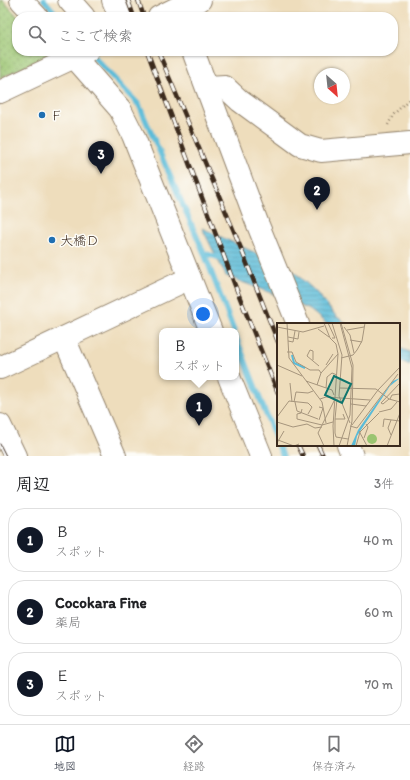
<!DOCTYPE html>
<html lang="ja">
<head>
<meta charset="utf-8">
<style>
	:root { --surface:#fff; --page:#f6f6f6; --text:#202124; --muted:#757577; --line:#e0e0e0; --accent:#111827 }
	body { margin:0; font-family:Itim,"Klee One",sans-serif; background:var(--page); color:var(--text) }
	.compass { position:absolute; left:314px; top:68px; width:36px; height:36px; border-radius:50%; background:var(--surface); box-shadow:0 1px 3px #0004; rotate:153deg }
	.you { position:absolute; left:203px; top:314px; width:14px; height:14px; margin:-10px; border:3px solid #fff; border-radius:50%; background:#1a73e8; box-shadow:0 0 0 6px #1a73e833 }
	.badge { display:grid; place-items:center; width:26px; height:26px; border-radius:50%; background:var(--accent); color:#fff; font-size:13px; font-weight:700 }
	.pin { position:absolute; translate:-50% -33px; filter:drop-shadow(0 1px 2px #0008) }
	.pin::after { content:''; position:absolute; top:21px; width:14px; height:12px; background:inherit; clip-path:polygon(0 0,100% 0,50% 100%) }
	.popup { position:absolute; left:159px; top:328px; width:80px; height:52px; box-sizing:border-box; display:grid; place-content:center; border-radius:8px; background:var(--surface); filter:drop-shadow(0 1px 3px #0005); font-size:13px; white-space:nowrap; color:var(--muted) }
	.popup b { font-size:15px; color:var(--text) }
	.popup::after { content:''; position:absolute; left:50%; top:100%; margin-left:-8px; border:8px solid transparent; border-top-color:var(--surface) }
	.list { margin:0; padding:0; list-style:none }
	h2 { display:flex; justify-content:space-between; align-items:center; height:52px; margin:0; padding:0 16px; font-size:17px }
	h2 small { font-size:13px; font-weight:400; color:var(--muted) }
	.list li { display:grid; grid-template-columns:26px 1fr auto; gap:12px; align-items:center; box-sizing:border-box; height:64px; margin:0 8px 8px; padding:0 8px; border:1px solid var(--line); border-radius:16px }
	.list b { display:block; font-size:15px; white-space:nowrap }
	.list p { margin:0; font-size:13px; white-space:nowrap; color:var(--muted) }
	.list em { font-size:13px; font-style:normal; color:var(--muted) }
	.icon { flex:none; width:22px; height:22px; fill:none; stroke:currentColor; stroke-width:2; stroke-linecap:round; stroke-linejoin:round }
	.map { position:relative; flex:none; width:410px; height:456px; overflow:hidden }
	.search { position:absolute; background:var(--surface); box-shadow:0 1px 3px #0004; left:12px; right:12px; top:12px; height:44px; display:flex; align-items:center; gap:10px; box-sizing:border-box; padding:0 14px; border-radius:16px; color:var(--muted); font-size:15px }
	.sheet { height:268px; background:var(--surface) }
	nav { display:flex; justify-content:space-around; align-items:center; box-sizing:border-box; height:56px; border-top:1px solid var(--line); background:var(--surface); font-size:11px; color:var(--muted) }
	nav a { display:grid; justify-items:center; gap:2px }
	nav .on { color:var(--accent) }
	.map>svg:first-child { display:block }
</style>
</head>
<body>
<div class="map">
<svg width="410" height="456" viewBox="0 0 410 456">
	<defs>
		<pattern id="park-dots" width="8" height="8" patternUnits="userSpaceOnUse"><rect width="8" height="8" fill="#9ac470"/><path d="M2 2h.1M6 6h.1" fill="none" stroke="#7f9f5b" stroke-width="1.8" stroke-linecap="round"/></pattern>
		<pattern id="water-rules" width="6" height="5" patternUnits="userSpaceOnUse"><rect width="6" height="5" fill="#5abbd8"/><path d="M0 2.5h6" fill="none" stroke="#4c98af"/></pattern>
	</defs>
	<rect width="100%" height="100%" fill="#fdfcf7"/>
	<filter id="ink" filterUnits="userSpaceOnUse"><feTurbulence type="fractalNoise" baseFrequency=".025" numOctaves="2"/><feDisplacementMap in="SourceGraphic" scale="8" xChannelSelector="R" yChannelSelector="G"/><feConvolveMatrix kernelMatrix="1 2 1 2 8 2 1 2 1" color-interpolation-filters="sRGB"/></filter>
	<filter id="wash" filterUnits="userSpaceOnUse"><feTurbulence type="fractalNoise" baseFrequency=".012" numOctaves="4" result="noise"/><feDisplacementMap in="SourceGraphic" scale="16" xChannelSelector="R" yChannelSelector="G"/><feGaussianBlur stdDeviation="0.9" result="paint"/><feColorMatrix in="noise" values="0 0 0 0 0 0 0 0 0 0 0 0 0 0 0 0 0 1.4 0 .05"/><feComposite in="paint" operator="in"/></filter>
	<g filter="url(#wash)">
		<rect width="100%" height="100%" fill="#eeddbc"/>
		<!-- park -->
		<path fill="url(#park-dots)" stroke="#6a7747" d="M0,0H3L18,17H17V51H48L51,54L0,78Z"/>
		<!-- water -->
		<g fill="url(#water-rules)" stroke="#4a727b">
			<path d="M202,228L292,270L316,292L336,316L347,324H327L310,310L271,293L226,276Z"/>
			<path d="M399,348L410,352V365L399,361Z"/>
		</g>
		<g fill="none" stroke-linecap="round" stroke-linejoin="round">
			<!-- stream -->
			<g stroke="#5abbd8" stroke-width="5.5">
				<path d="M44,0L59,17"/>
				<path d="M90,53L139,105L204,253L234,331"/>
				<path d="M204,253L223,259"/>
				<path d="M236,337L278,445"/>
				<path d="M278,445L283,456"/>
			</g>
		</g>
	</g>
	<g filter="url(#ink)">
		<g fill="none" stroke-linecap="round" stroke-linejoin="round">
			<!-- minor casing -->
			<g stroke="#94846d" stroke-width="24">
				<g id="minor">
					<path d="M21,0L37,17"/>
					<path d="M69,0L84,17"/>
					<path d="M113,0L120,17"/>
					<path d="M159,17L177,8L200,0"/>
					<path d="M69,51L120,109L133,135L211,331"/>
					<path d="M193,51L258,225L298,324"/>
					<path d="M208,88L225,87L240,101L300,145L321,151L410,143"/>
					<path d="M0,92L87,51"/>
					<path d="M64,338L115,456"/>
					<path d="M0,368L190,278"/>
					<path d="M229,377L261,456"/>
					<path d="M348,445L352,456"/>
				</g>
			</g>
			<!-- highway casing -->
			<g stroke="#94846d" stroke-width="24">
				<path id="highway" d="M0,425L15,456"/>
			</g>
			<!-- path -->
			<path stroke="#94846d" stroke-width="2.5" stroke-dasharray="1 3" stroke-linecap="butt" d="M388,125L393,115L410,98"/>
			<!-- minor -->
			<use href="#minor" stroke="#fff" stroke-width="22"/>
			<!-- highway -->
			<use href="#highway" stroke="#fff" stroke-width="22"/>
			<!-- tram -->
			<path stroke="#3b2a1e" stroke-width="1" d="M0,444L6,456"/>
			<!-- rail casing -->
			<g stroke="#3b2a1e" stroke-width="4.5">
				<g id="rail">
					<path d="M128,0L134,17"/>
					<path d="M138,0L144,17"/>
					<path d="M147,51L234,283L278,393"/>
					<path d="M158,51L236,236L278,342"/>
					<path d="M298,445L303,456"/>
					<path d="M318,445L323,456"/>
				</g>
			</g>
			<!-- rail -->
			<use href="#rail" stroke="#fdfcf7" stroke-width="3" stroke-dasharray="9" stroke-linecap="butt"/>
		</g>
	</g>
	<!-- markers -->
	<g fill="#1f6fb2" stroke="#fdfcf7" stroke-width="1.5">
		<circle cx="42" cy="115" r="4"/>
		<circle cx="52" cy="240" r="4"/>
	</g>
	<g text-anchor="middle" stroke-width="3" stroke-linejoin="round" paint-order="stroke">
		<!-- poi labels -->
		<g font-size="13" fill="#3b2a1e" stroke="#fdfcf7" text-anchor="start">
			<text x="50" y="120">Ｆ</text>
			<text x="60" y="245">大橋Ｄ</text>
		</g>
	</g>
	<!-- overview -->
	<g transform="translate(277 323)">
		<rect width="123" height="123" fill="#eeddbc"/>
		<path d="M90 116a5 5 0 1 1 10 0a5 5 0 1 1-10 0Z" fill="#9ac470"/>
		<path d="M123,55L113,63L80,113L78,123H74L81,107L99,81L116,58Z" fill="#5abbd8"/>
		<path fill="none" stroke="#5abbd8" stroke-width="2" d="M15,32L17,40L28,45"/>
		<path fill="none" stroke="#a6957d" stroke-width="1" d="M10,0L12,35L45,79L49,100M47,0L53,15L59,21L61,31L56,103L57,123M51,0L58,15H55M55,0L65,32L62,73L73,100M64,0L76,42L75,98L70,123M0,4L26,9L47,3M67,4L73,12L77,30M41,6L52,14M70,7L87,4M11,14L21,16L22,9M73,17L85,19M11,18L16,19L18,8M10,29H15L19,39L33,47H42L44,50M64,35L76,32L80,27L85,18L88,0M36,37V28L33,27L30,33L42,43M0,42L25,53M49,42L56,31M29,58L55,67L57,72M13,60L15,79M40,62L44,50L61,31M49,65L50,54L55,50L60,52M63,65L99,66L112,76L123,79M43,76L49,74L93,77M112,76L106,81L104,80L123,60M113,76L115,72L123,71M17,79L19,69L31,70L36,68M18,79L20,88L41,96M74,81L89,83M42,84L46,85L42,97M25,86L24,90L20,91V96L45,102L58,76M102,89L114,86L120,79M66,91L68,96H58V110L59,114L71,116M0,94L12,78L31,80L35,84L31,91M58,96L60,76M0,99L16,104L30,101L38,105L45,104M75,102L101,67L123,44M73,103L80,105L121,51M106,104L107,96L123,98M82,108L90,123M114,112L111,105L114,97M87,115L91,104L89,101M1,117L17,123L22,121M0,120L7,108M47,123L41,110L45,102L56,99M62,123L73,92L75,45L63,0M79,123L83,109L102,90M110,123L123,90"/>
		<path fill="#0f766e" fill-opacity="0.15" stroke="#0f766e" stroke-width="2" d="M57,53L74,61L65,80L48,72Z"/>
		<rect width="123" height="123" fill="none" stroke="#3b2a1e" stroke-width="2"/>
	</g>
</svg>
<svg class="compass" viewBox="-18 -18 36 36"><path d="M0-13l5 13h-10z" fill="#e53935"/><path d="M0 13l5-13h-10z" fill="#757577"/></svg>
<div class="you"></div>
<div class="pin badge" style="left:199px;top:426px">1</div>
<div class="popup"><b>Ｂ</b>スポット</div>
<div class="pin badge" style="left:317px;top:210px">2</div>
<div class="pin badge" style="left:101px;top:174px">3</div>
<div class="search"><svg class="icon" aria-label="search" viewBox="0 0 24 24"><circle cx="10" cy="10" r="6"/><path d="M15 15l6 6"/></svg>ここで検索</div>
</div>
<section class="sheet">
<h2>周辺<small>3件</small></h2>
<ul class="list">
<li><span class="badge">1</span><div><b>Ｂ</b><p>スポット</p></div><em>40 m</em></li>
<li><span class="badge">2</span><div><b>Cocokara Fine</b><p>薬局</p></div><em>60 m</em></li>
<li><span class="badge">3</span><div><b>Ｅ</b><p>スポット</p></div><em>70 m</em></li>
</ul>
</section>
<nav>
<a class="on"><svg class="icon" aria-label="map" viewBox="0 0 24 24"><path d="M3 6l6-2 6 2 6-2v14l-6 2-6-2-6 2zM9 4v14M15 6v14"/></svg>地図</a>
<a><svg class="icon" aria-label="directions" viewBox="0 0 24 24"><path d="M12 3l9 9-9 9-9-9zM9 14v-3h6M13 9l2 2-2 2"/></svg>経路</a>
<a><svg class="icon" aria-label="saved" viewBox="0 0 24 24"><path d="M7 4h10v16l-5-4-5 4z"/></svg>保存済み</a>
</nav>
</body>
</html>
